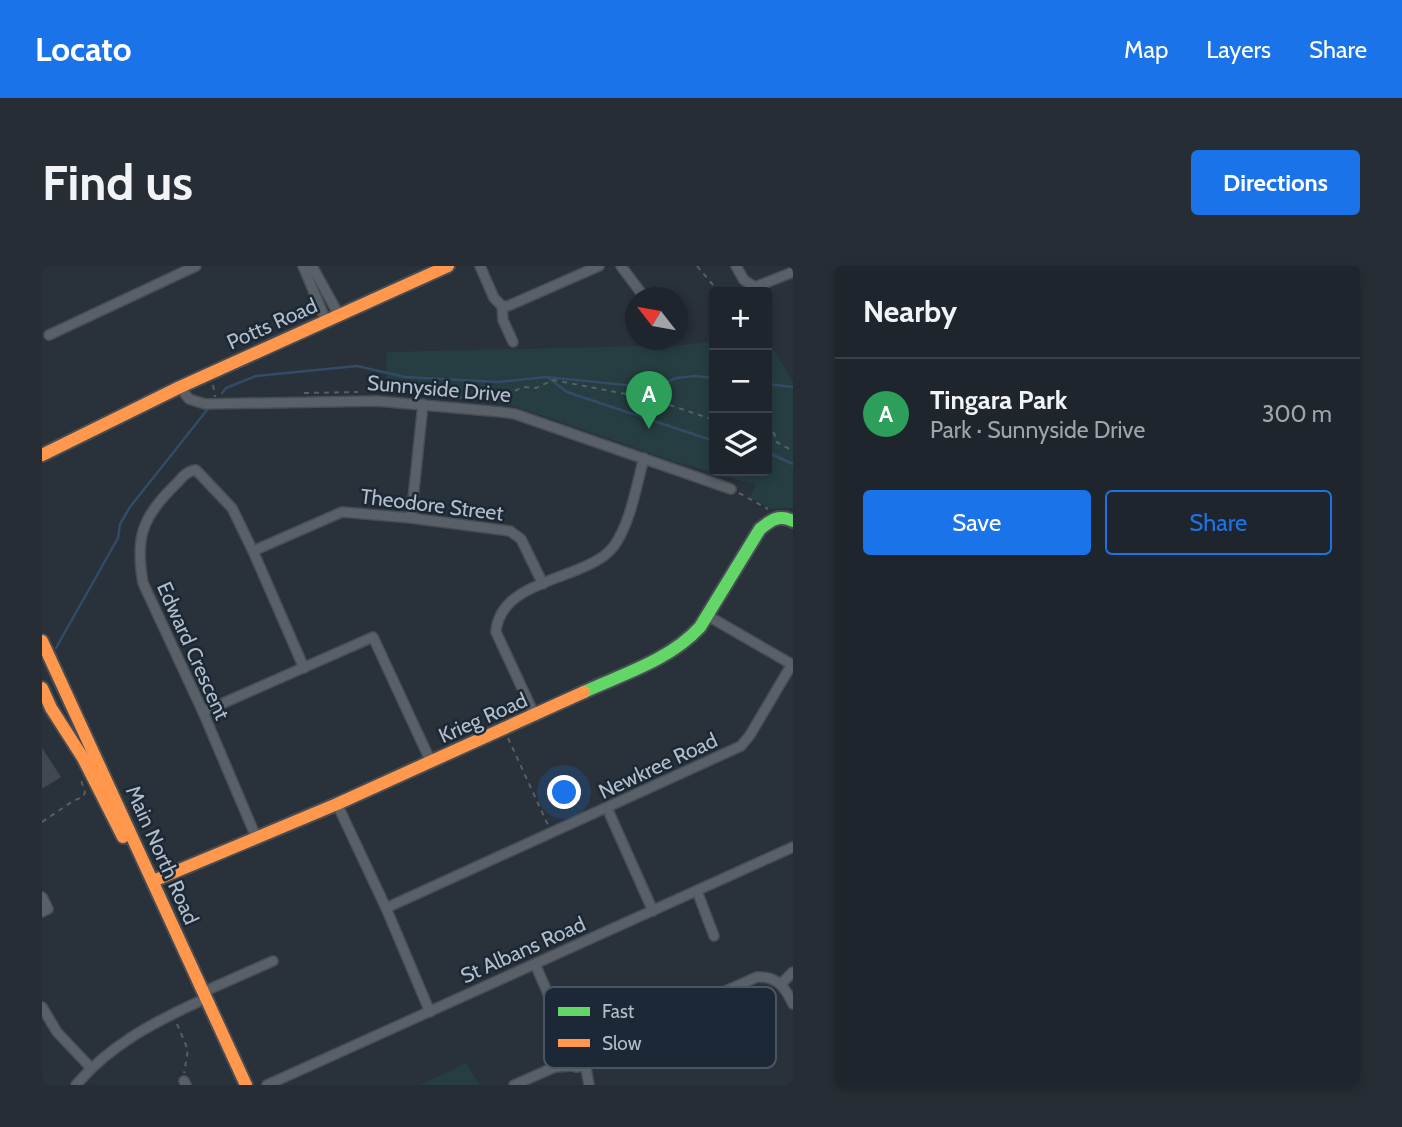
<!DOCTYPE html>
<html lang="en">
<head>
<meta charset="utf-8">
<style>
	:root { --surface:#1f252c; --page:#272d34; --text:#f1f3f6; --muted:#a1a5a9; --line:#3c4248; --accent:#1a73e8 }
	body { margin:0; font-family:Cabin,sans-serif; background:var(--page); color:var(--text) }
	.controls { position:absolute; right:21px; top:21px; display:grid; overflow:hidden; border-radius:7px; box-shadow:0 4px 10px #0003 }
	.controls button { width:63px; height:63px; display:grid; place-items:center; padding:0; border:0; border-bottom:2px solid var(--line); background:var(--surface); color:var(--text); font:35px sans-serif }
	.compass { position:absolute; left:583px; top:21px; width:63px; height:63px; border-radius:50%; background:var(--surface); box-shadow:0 4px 10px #0003; rotate:301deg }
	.you { position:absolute; left:523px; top:527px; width:24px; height:24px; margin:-18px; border:5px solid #fff; border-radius:50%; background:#1a73e8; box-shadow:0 0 0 10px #1a73e833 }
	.badge { display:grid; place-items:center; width:46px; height:46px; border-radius:50%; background:var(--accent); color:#fff; font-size:23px; font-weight:700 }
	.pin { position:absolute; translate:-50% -58px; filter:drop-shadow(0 2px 4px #0008) }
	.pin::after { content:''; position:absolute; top:37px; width:24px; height:21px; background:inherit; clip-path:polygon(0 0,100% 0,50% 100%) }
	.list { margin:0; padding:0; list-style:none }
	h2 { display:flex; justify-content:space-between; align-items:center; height:91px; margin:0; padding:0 28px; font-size:30px }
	h2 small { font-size:23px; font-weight:400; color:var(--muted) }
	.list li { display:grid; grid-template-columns:46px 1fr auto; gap:21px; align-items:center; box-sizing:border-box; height:112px; padding:0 28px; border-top:2px solid var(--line) }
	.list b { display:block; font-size:26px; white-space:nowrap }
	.list p { margin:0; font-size:23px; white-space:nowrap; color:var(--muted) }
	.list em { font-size:23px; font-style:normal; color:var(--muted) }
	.actions { display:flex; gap:14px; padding:21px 28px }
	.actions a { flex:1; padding:16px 0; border:2px solid var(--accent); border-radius:7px; text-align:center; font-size:24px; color:var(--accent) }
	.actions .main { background:var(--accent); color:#fff }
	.icon { flex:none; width:38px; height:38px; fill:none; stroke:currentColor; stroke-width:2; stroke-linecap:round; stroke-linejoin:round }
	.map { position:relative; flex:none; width:751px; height:819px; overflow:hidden; border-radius:7px }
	header { display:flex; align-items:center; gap:42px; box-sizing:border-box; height:98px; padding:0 35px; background:var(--accent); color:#fff }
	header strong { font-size:33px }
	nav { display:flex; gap:38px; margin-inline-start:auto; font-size:24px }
	.intro { display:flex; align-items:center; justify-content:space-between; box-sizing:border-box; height:168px; padding:0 42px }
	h1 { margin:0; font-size:49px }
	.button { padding:18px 32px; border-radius:7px; background:var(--accent); color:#fff; font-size:24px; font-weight:700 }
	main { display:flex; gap:42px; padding:0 42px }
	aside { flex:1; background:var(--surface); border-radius:7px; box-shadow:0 4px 10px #0003 }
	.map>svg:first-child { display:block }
</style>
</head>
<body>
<header>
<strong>Locato</strong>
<nav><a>Map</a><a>Layers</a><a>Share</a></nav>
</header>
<div class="intro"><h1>Find us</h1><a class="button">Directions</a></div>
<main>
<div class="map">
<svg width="751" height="819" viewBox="0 0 751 819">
	<rect width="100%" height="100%" fill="#29313a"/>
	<!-- green -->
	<g fill="#263e41">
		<path d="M725,73L751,116V242L730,243L708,231L714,219L631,195L469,139L420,133L398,125L344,121L345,86L642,79L672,75V205H725Z"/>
		<path d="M424,797L438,819H378Z"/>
	</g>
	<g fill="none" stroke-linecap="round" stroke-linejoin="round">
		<!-- stream -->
		<g stroke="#334b65" stroke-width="2.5">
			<path d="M505,111L525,126L672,175"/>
			<path d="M725,118L751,121"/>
			<path d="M180,127L184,122L214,110L315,100L363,111L456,116L505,111L612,122L634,112L653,110L672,112"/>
			<path d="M725,186L751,198"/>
			<path d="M14,382L76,272L78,258L88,241L165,144"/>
		</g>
	</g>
	<!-- building -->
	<path fill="#414850" d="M0,482L19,511L0,523Z"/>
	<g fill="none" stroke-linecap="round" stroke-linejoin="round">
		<!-- street casing -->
		<g stroke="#484d54" stroke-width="12">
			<g id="street">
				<path d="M261,0L284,55"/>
				<path d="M270,0L297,49"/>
				<path d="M438,0L452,32L460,40H466L557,0"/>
				<path d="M579,0L603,32"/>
				<path d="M694,0L702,14L713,21L751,6"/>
				<path d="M460,40L461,54L471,76"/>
				<path d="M7,69L154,0"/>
				<path d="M138,121L147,133L163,138L335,135L459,146L473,148L689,223"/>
				<path d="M369,252L381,138"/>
				<path d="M211,285L300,246L369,252L468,265L479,273L501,318"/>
				<path d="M666,350L751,399"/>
				<path d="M161,446L331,371L389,496"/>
				<path d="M493,450L454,366C458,311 546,315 572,280C589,256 594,220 602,192"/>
				<path d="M295,538L344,642L388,746"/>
				<path d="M565,542L611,645"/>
				<path d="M214,571L161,446L101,317C93,272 100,251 133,219C140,212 144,205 154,204L190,242L211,285L262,402"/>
				<path d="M655,625L672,670"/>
				<path d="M0,631L6,643L0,646"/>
				<path d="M344,642L699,480L708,469L750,398"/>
				<path d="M493,698L525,771L526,786"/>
				<path d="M739,718L751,706"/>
				<path d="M161,726L231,695"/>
				<path d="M0,741L15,766L49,802"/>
				<circle cx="535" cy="791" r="10"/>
				<path d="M544,793L560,780L715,711C735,710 743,721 751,738"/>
				<path d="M543,796L547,819"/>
				<path d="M142,815L144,819"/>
				<path d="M34,819C67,780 110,757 156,736"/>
				<path d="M225,819L751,581"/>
				<path d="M472,819L513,801L530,800"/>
			</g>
		</g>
		<!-- fast casing -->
		<g stroke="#484d54" stroke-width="16">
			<path id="fast" d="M542,426C581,408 628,394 658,361L718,263C729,254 737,248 751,255"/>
		</g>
		<!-- slow casing -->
		<g stroke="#484d54" stroke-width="16">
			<g id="slow">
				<path d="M0,189L138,121L406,0"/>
				<path d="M0,375L204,819"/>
				<path d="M0,422L9,442L41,492L81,571"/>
				<path d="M111,615L295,538L542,426"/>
			</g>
		</g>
		<!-- path -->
		<g stroke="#575e65" stroke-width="2" stroke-dasharray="5 5" stroke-linecap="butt">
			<path d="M655,0L677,26"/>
			<path d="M725,99L728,112L725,133"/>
			<path d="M171,119L173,131"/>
			<path d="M262,127L316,126"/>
			<path d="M384,130L434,132L466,128L481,121L494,122L511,114L610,133L672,154"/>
			<path d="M725,137L726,153L736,177"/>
			<path d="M725,171L751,185"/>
			<path d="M697,227L726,243"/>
			<path d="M466,472L506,559"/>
			<path d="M0,556L31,535L41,531L43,526L38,511"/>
			<path d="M135,758L146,784L142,807"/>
		</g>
		<!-- street -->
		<use href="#street" stroke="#5a6067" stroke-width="9"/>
		<!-- fast -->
		<use href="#fast" stroke="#63d668" stroke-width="12"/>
		<!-- slow -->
		<use href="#slow" stroke="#ff974d" stroke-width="12"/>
	</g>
	<g text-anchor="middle" stroke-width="5" stroke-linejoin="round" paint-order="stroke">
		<!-- street labels -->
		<g font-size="21" fill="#b3becb" stroke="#1c2835">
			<text transform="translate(230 58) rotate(-24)" y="7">Potts Road</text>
			<text transform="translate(397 123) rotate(5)" y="7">Sunnyside Drive</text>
			<text transform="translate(390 239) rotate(7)" y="7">Theodore Street</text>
			<text transform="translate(151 385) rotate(66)" y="7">Edward Crescent</text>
			<text transform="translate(441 452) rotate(-24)" y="7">Krieg Road</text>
			<text transform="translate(616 500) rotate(-25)" y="7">Newkree Road</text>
			<text transform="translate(120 589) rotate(66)" y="7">Main North Road</text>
			<text transform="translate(481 684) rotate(-24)" y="7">St Albans Road</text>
		</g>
	</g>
	<!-- legend -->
	<rect x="502" y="721" width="232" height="81" rx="10" fill="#1c2835" stroke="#495562" stroke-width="2"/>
	<rect x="516" y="741" width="32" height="9" fill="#63d668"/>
	<rect x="516" y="773" width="32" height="8" fill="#ff974d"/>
	<g font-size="19" fill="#b3becb">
		<text x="560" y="752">Fast</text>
		<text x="560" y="784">Slow</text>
	</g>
</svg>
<div class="controls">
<button>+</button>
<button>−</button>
<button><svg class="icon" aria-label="layers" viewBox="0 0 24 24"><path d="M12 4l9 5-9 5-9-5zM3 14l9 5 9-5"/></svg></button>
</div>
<svg class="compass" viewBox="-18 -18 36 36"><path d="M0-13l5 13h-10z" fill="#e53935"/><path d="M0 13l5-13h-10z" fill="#a1a5a9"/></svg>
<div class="you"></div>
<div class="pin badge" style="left:607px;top:163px;background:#2e9e5b">A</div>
</div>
<aside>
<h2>Nearby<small></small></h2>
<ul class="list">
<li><span class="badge" style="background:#2e9e5b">A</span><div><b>Tingara Park</b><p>Park · Sunnyside Drive</p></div><em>300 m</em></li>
</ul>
<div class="actions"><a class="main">Save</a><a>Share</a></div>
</aside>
</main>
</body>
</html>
